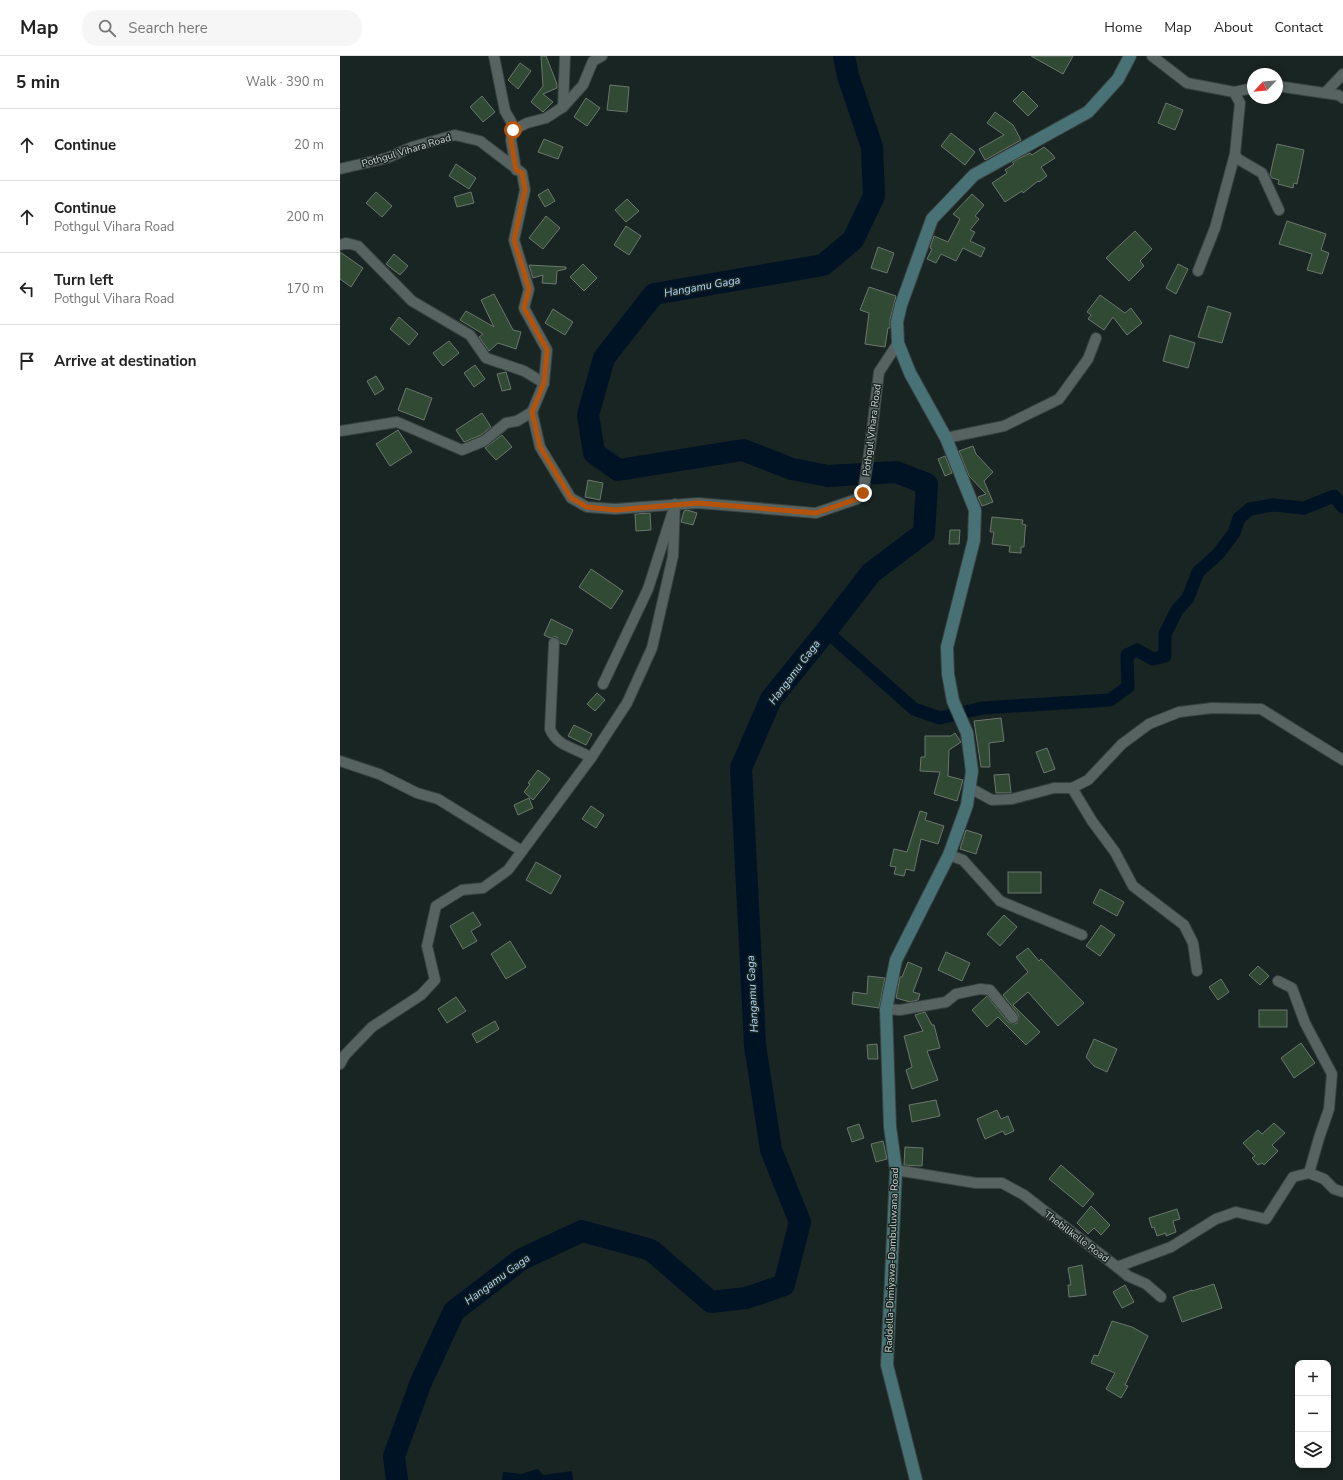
<!DOCTYPE html>
<html lang="en">
<head>
<meta charset="utf-8">
<style>
	:root { --surface:#fff; --page:#f6f6f6; --text:#222; --muted:#767676; --line:#e0e0e0 }
	body { margin:0; font-family:"Nunito Sans",sans-serif; background:var(--page); color:var(--text) }
	.controls { position:absolute; right:12px; bottom:12px; display:grid; overflow:hidden; border-radius:8px; box-shadow:0 2px 6px #0003 }
	.controls button { width:36px; height:36px; display:grid; place-items:center; padding:0; border:0; border-bottom:1px solid var(--line); background:var(--surface); color:var(--text); font:20px sans-serif }
	.compass { position:absolute; left:907px; top:12px; width:36px; height:36px; border-radius:50%; background:var(--surface); box-shadow:0 2px 6px #0003; rotate:244deg }
	.stop { position:absolute; width:12px; height:12px; margin:-9px; border:3px solid #b45309; border-radius:50%; background:#fff }
	.stop.end { background:#b45309; border-color:#fff; box-shadow:0 1px 4px #0008 }
	.list { margin:0; padding:0; list-style:none }
	h2 { display:flex; justify-content:space-between; align-items:center; height:52px; margin:0; padding:0 16px; font-size:17px }
	h2 small { font-size:13px; font-weight:400; color:var(--muted) }
	.list li { display:grid; grid-template-columns:26px 1fr auto; gap:12px; align-items:center; box-sizing:border-box; height:72px; padding:0 16px; border-top:1px solid var(--line) }
	.list b { display:block; font-size:15px; white-space:nowrap }
	.list p { margin:0; font-size:13px; white-space:nowrap; color:var(--muted) }
	.list em { font-size:13px; font-style:normal; color:var(--muted) }
	.icon { flex:none; width:22px; height:22px; fill:none; stroke:currentColor; stroke-width:2; stroke-linecap:round; stroke-linejoin:round }
	.map { position:relative; flex:none; width:1003px; height:1424px; overflow:hidden }
	header { display:flex; align-items:center; gap:24px; box-sizing:border-box; height:56px; padding:0 20px; background:var(--surface); border-bottom:1px solid var(--line) }
	header strong { font-size:19px }
	nav { display:flex; gap:22px; margin-inline-start:auto; font-size:14px }
	.search { width:280px; height:36px; background:var(--page); display:flex; align-items:center; gap:10px; box-sizing:border-box; padding:0 14px; border-radius:16px; color:var(--muted); font-size:15px }
	main { display:flex }
	aside { flex:1; background:var(--surface) }
	.map>svg:first-child { display:block }
</style>
</head>
<body>
<header>
<strong>Map</strong>
<div class="search"><svg class="icon" aria-label="search" viewBox="0 0 24 24"><circle cx="10" cy="10" r="6"/><path d="M15 15l6 6"/></svg>Search here</div>
<nav><a>Home</a><a>Map</a><a>About</a><a>Contact</a></nav>
</header>
<main>
<aside>
<h2>5 min<small>Walk · 390 m</small></h2>
<ul class="list">
<li><svg class="icon" aria-label="ahead" viewBox="0 0 24 24"><path d="M12 20V5M6 11l6-6 6 6"/></svg><div><b>Continue</b></div><em>20 m</em></li>
<li><svg class="icon" aria-label="ahead" viewBox="0 0 24 24"><path d="M12 20V5M6 11l6-6 6 6"/></svg><div><b>Continue</b><p>Pothgul Vihara Road</p></div><em>200 m</em></li>
<li><svg class="icon" aria-label="left" viewBox="0 0 24 24"><path d="M17 20v-9H6M10 6l-5 5 5 5"/></svg><div><b>Turn left</b><p>Pothgul Vihara Road</p></div><em>170 m</em></li>
<li><svg class="icon" aria-label="arrive" viewBox="0 0 24 24"><path d="M6 21V4h12l-3 4 3 4H6"/></svg><div><b>Arrive at destination</b></div></li>
</ul>
</aside>
<div class="map">
<svg width="1003" height="1424" viewBox="0 0 1003 1424">
	<rect width="100%" height="100%" fill="#192522"/>
	<!-- water -->
	<path fill="#001325" d="M198,1413L203,1419L232,1415L233,1424H162L163,1416L181,1418Z"/>
	<g fill="none" stroke-linecap="round" stroke-linejoin="round">
		<!-- canal -->
		<path stroke="#001325" stroke-width="13" d="M486,575L574,653L600,662L642,652L770,644L788,631L787,599L797,594L813,603L825,600V578L837,554L848,542L858,516L878,498L894,477L899,462L910,453L933,449L964,452L994,440L1003,451"/>
		<!-- river -->
		<path stroke="#001325" stroke-width="22" d="M57,1424L54,1400L81,1326L114,1255L182,1203L242,1175L311,1194L371,1246L406,1242L444,1229L460,1166L431,1094L415,989L401,712L431,643L486,575L531,517L584,477L587,428L556,416L488,420L452,413L403,394L278,414L254,397L248,359L264,302L314,238L483,209L513,184L534,140L532,91L508,20L504,0"/>
	</g>
	<!-- building -->
	<g fill="#304a34" stroke="#6d766e">
		<path d="M201,0H206L217,28V32L203,38L213,46L203,56L191,46L203,30Z"/>
		<path d="M691,0H733L723,18Z"/>
		<path d="M180,7L191,15L178,33L168,24Z"/>
		<path d="M270,29L289,31L287,56L267,54Z"/>
		<path d="M683,35L698,50L688,60L673,45Z"/>
		<path d="M142,40L155,56L143,66L130,51Z"/>
		<path d="M246,42L260,52L247,70L234,61Z"/>
		<path d="M826,47L843,54L835,74L818,67Z"/>
		<path d="M655,56L673,69L681,84L645,104L639,93L664,79L647,67Z"/>
		<path d="M611,77L635,96L625,109L601,90Z"/>
		<path d="M204,83L223,91L218,103L198,96Z"/>
		<path d="M937,88L964,94L957,128L954,127L953,132L938,128L939,124L932,122L930,119Z"/>
		<path d="M704,91L712,98L715,102L701,111L707,120L699,126L698,125L683,137L682,135L665,146L652,127L667,117L665,114L674,108L672,106L690,97L692,99Z"/>
		<path d="M116,108L136,122L129,133L109,120Z"/>
		<path d="M208,133L215,145L205,151L198,139Z"/>
		<path d="M36,136L52,150L42,161L26,147Z"/>
		<path d="M131,136L134,147L117,151L114,141Z"/>
		<path d="M632,138L644,149L635,160L639,163L630,174L635,176L630,185L645,192L641,201L623,192L616,205L601,198L596,207L587,203L592,193L590,192L594,180L608,186L620,163L613,158Z"/>
		<path d="M287,143L299,155L286,166L275,154Z"/>
		<path d="M206,160L220,172L203,193L189,182Z"/>
		<path d="M947,165L986,178L981,194L989,197L982,218L967,214L972,198L939,188Z"/>
		<path d="M286,170L301,180L289,199L274,189Z"/>
		<path d="M795,175L812,193L800,205L804,210L789,225L766,202Z"/>
		<path d="M538,191L554,197L547,217L531,212Z"/>
		<path d="M0,196L23,212L11,231L0,223Z"/>
		<path d="M54,198L68,210L60,219L46,208Z"/>
		<path d="M243,208L257,222L244,235L230,221Z"/>
		<path d="M838,208L848,213L836,238L826,232Z"/>
		<path d="M189,209L226,211V213L217,215L216,228L202,227L203,219L193,222Z"/>
		<path d="M529,231L556,240L550,264V272H548L545,291L525,288L529,257L520,254Z"/>
		<path d="M154,238L173,274L181,276L176,293L158,287L149,295L139,281L143,278L120,264L126,255L154,271L141,244Z"/>
		<path d="M760,239L785,257L791,252L802,267L787,279L773,261L764,274L748,263L751,259L747,256Z"/>
		<path d="M868,250L891,257L882,287L858,281Z"/>
		<path d="M213,253L233,266L225,279L205,267Z"/>
		<path d="M59,261L78,278L69,289L50,273Z"/>
		<path d="M830,279L855,287L848,312L823,305Z"/>
		<path d="M109,285L119,297L103,310L93,297Z"/>
		<path d="M135,309L145,323L134,331L124,317Z"/>
		<path d="M166,316L171,333L162,335L157,318Z"/>
		<path d="M36,320L44,333L35,339L27,325Z"/>
		<path d="M66,332L92,342L84,364L58,354Z"/>
		<path d="M142,357L151,371L141,379L124,386L116,374Z"/>
		<path d="M58,374L72,396L50,410L36,388Z"/>
		<path d="M162,379L172,391L156,404L145,392Z"/>
		<path d="M633,390L636,398L653,416L644,425L653,446L642,450L638,441L646,438L629,420L619,395Z"/>
		<path d="M605,400L612,417L605,420L598,403Z"/>
		<path d="M248,424L263,427L260,444L245,441Z"/>
		<path d="M347,454L357,457L353,469L341,466L344,455Z"/>
		<path d="M310,457L311,474L296,475L295,458Z"/>
		<path d="M652,461L683,464L682,468L686,469L685,475L684,491H681V497L669,496L670,490L652,488L654,476H650Z"/>
		<path d="M610,474H620L619,488H609Z"/>
		<path d="M251,513L283,535L271,553L239,531Z"/>
		<path d="M211,563L233,574L226,589L220,587L217,581H214L210,582L204,579Z"/>
		<path d="M257,637L265,644L255,655L247,648Z"/>
		<path d="M661,662L664,685L649,687L650,711H641L634,665Z"/>
		<path d="M234,669L252,678L246,689L228,680Z"/>
		<path d="M615,677L621,686L609,694L608,720L623,724L617,745L594,738L600,716L580,715L581,701H585V680H611Z"/>
		<path d="M707,692L715,713L704,717L696,696Z"/>
		<path d="M198,714L210,723L193,744L184,736L190,728L188,727Z"/>
		<path d="M669,718L671,737H656L654,719Z"/>
		<path d="M189,742L193,752L178,759L174,749Z"/>
		<path d="M251,750L264,759L256,772L242,763Z"/>
		<path d="M580,755L587,757L585,764L604,770L598,788L581,783L574,815L566,813L564,820L554,818L556,811L550,810L554,793L567,796Z"/>
		<path d="M626,774L642,779L636,798L620,793Z"/>
		<path d="M196,806L221,820L211,838L186,824Z"/>
		<rect x="668" y="816" width="33" height="21"/>
		<path d="M760,833L784,846L777,860L753,847Z"/>
		<path d="M133,856L141,869L131,875L137,885L123,893L110,870Z"/>
		<path d="M664,859L677,871L660,890L647,878Z"/>
		<path d="M761,869L775,879L760,900L746,890Z"/>
		<path d="M170,885L186,911L166,923L151,898Z"/>
		<path d="M688,892L699,905L701,903L744,947L718,970L688,936L673,949L700,976L686,989L658,961L647,971L632,954L647,940L668,966L674,968L677,967L679,961L678,958L663,939L688,916L676,901Z"/>
		<path d="M606,896L630,907L622,925L598,914Z"/>
		<path d="M568,906L582,912L573,936L580,938L578,944L570,946L556,942L560,921H562Z"/>
		<path d="M918,910L929,920L920,929L909,919Z"/>
		<path d="M528,920L545,922L539,952L512,948L513,936L527,938Z"/>
		<path d="M881,923L889,936L878,944L869,931Z"/>
		<path d="M116,941L126,955L107,967L98,953Z"/>
		<rect x="919" y="954" width="28" height="17"/>
		<path d="M585,956L592,969H594L600,992L587,995L598,1024L572,1033L566,1014L572,1011L564,980L583,975L575,959Z"/>
		<path d="M155,965L159,973L137,987L132,978Z"/>
		<path d="M754,983L777,993L767,1016L754,1010L746,1001Z"/>
		<path d="M961,987L975,1007L954,1022L941,1002Z"/>
		<path d="M537,988L538,1003H528L527,989Z"/>
		<path d="M596,1044L600,1060L572,1066L569,1049Z"/>
		<path d="M657,1054L661,1063L668,1060L674,1075L665,1079L663,1075L645,1083L637,1063Z"/>
		<path d="M934,1067L945,1077L932,1089L938,1095L924,1109L922,1107L918,1109L912,1102L915,1100L903,1087L918,1074L922,1078Z"/>
		<path d="M519,1068L524,1082L512,1086L507,1072Z"/>
		<path d="M543,1085L547,1103L536,1106L531,1088Z"/>
		<path d="M565,1091L583,1092L582,1110L564,1109Z"/>
		<path d="M721,1109L754,1138L743,1151L709,1123Z"/>
		<path d="M751,1150L770,1169L761,1179L754,1172L748,1178L737,1167Z"/>
		<path d="M837,1153L840,1163L833,1165L836,1176L826,1180V1177L817,1180L814,1171L812,1172L809,1162Z"/>
		<path d="M742,1209L746,1239L729,1241L728,1229H731L728,1212Z"/>
		<path d="M874,1228L882,1252L842,1266L833,1241L852,1234V1235Z"/>
		<path d="M785,1229L794,1246L782,1252L773,1236Z"/>
		<path d="M772,1265L792,1271L808,1280L785,1329L788,1330L781,1342L766,1333L775,1317L751,1307L754,1299L758,1300Z"/>
	</g>
	<g fill="none" stroke-linecap="round" stroke-linejoin="round">
		<!-- street casing -->
		<g stroke="#384240" stroke-width="12">
			<g id="street">
				<path d="M154,0L165,55L173,69L171,84L176,114"/>
				<path d="M812,0L847,27L894,36L900,47L895,98L898,103L922,117L939,154"/>
				<path d="M937,30L998,39L1003,42"/>
				<path d="M894,36L913,32"/>
				<path d="M985,37L1003,18"/>
				<path d="M223,51L225,0"/>
				<path d="M173,74L187,67L206,62L223,51L243,29L253,5L262,0"/>
				<path d="M0,113L47,102L72,91L115,79L140,85L182,117L185,134L174,184L189,233L184,252L207,294L204,327L192,356L200,391L231,442L247,451L275,453L358,447L476,457L517,443L523,437L530,391L539,316L558,287"/>
				<path d="M0,189L6,187L18,190L72,245L130,279L146,302L184,315L204,327"/>
				<path d="M858,215L875,172L895,98"/>
				<path d="M0,375L57,366L122,394L144,385L166,367L177,365L192,356"/>
				<path d="M606,382L664,370L719,343L748,303L756,282"/>
				<path d="M214,587L210,673C218,692 236,691 251,702"/>
				<path d="M263,628L308,533L332,458"/>
				<path d="M0,705L39,718L77,737L98,743L182,795"/>
				<path d="M630,732L652,744L672,743L714,732H732L748,724L782,688L809,668L839,656L872,652L921,653L1003,704"/>
				<path d="M732,732L752,765L775,796L793,830L844,869L853,887L857,915"/>
				<path d="M609,799L623,804L660,845L742,879"/>
				<path d="M938,925L952,932L965,967L992,1018L989,1053L979,1082L969,1117"/>
				<path d="M546,953L560,954L606,946L616,938L640,933L650,934L673,962"/>
				<path d="M0,1008L5,999L32,971L81,939L95,924L87,890L96,850L122,834L143,832L168,814L251,702L287,647L312,592L333,500L335,448"/>
				<path d="M556,1114L636,1127H662L684,1139L777,1211L831,1191L876,1163L896,1156L926,1163L953,1121L969,1117L984,1123L994,1133L1003,1136"/>
				<path d="M777,1211L788,1220L806,1228L821,1241"/>
			</g>
		</g>
		<!-- secondary casing -->
		<g stroke="#384240" stroke-width="14">
			<path id="secondary" d="M576,1424L547,1309L556,1114L550,1071L546,953L556,904L609,799L627,749L632,715L627,677L613,645L608,618L607,591L634,484L635,454L606,382L570,317L558,287L557,266L561,249L592,163L634,119L748,56L778,23L790,0"/>
		</g>
		<!-- street -->
		<use href="#street" stroke="#566360" stroke-width="10"/>
		<!-- secondary -->
		<use href="#secondary" stroke="#487276" stroke-width="12"/>
	</g>
	<g fill="none" stroke-linecap="round" stroke-linejoin="round">
		<!-- route -->
		<path stroke="#b45309" stroke-width="5" d="M173,74L171,84L176,114L182,117L185,134L174,184L189,233L184,252L207,294L204,327L192,356L200,391L231,442L247,451L275,454L358,447L476,457L517,443L523,437"/>
	</g>
	<g text-anchor="middle" stroke-width="3" stroke-linejoin="round" paint-order="stroke">
		<!-- street labels -->
		<g font-size="10" fill="#cdd5d3" stroke="#192522">
			<text transform="translate(66 94) rotate(-17)" y="4">Pothgul Vihara Road</text>
			<text transform="translate(531 374) rotate(-83)" y="4">Pothgul Vihara Road</text>
			<text transform="translate(737 1180) rotate(37)" y="4">Thebilikelle Road</text>
			<text transform="translate(551 1204) rotate(-88)" y="4">Raddella-Dimiyawa-Dambuluwana Road</text>
		</g>
		<!-- water labels -->
		<g font-size="11" font-style="italic" fill="#b2d8fa" stroke="#192522">
			<text transform="translate(362 230) rotate(-10)" y="4">Hangamu Gaga</text>
			<text transform="translate(454 616) rotate(-53)" y="4">Hangamu Gaga</text>
			<text transform="translate(412 938) rotate(-93)" y="4">Hangamu Gaga</text>
			<text transform="translate(157 1223) rotate(-36)" y="4">Hangamu Gaga</text>
		</g>
	</g>
</svg>
<div class="controls">
<button>+</button>
<button>−</button>
<button><svg class="icon" aria-label="layers" viewBox="0 0 24 24"><path d="M12 4l9 5-9 5-9-5zM3 14l9 5 9-5"/></svg></button>
</div>
<svg class="compass" viewBox="-18 -18 36 36"><path d="M0-13l5 13h-10z" fill="#e53935"/><path d="M0 13l5-13h-10z" fill="#767676"/></svg>
<div class="stop" style="left:173px;top:74px"></div>
<div class="stop end" style="left:523px;top:437px"></div>
</div>
</main>
</body>
</html>
